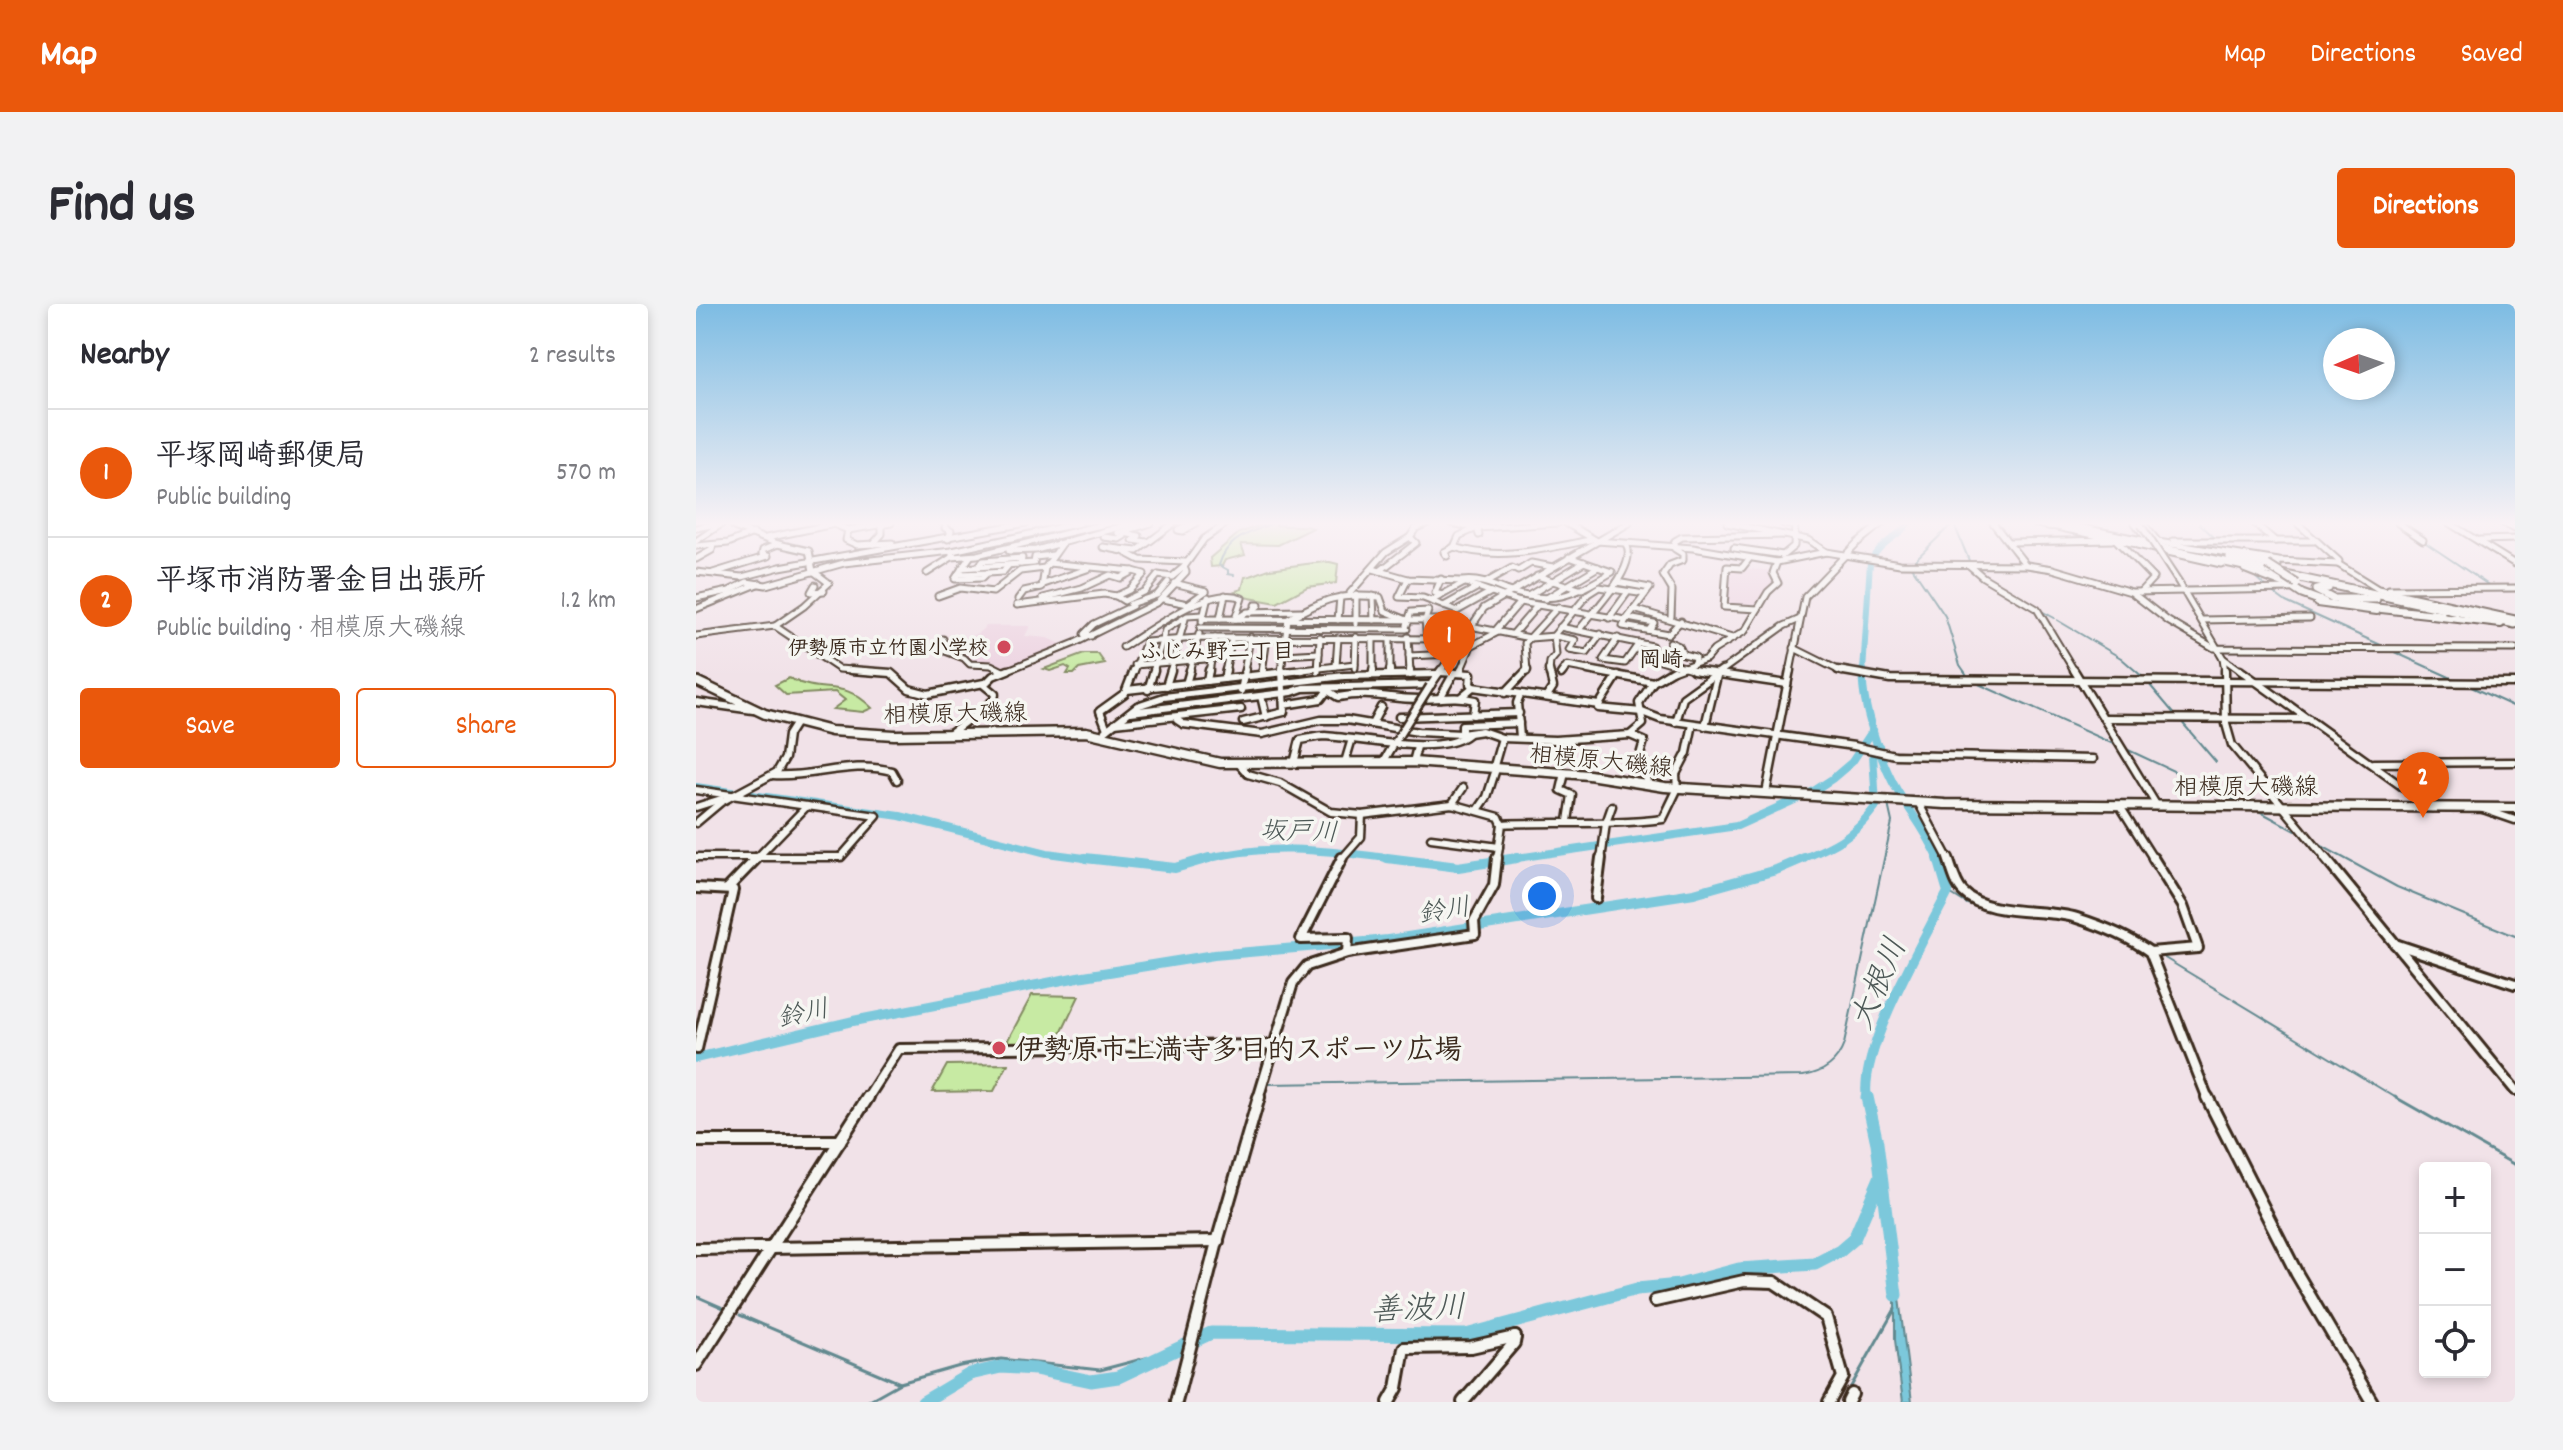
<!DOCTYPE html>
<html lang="en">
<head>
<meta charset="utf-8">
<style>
	:root { --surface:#fff; --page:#f2f2f3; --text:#2b2b33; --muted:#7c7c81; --line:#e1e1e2; --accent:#ea580c }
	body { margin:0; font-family:Dekko,"Klee One",sans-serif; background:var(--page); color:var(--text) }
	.controls { position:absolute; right:24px; bottom:24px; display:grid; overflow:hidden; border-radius:8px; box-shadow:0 4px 12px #0003 }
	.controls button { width:72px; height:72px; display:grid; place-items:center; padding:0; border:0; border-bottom:2px solid var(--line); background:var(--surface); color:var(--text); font:40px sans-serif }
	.compass { position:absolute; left:1627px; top:24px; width:72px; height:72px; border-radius:50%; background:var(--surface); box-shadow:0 4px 12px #0003; rotate:268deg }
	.you { position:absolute; left:846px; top:592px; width:28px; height:28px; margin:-20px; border:6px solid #fff; border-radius:50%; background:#1a73e8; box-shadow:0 0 0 12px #1a73e833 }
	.badge { display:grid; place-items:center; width:52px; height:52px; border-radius:50%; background:var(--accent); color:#fff; font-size:26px; font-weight:700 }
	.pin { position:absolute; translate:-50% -66px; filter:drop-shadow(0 2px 4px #0008) }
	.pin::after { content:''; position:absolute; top:42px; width:28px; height:24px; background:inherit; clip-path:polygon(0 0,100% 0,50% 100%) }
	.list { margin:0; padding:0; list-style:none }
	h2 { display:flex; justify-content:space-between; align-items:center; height:104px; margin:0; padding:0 32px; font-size:34px }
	h2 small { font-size:26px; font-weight:400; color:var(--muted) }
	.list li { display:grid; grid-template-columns:52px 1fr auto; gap:24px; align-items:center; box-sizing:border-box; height:128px; padding:0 32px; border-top:2px solid var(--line) }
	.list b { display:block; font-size:30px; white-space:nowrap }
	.list p { margin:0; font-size:26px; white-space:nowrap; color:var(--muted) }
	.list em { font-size:26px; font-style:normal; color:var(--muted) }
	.actions { display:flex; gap:16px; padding:24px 32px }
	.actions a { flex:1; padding:18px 0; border:2px solid var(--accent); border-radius:8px; text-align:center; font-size:28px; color:var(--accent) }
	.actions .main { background:var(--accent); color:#fff }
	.icon { flex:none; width:44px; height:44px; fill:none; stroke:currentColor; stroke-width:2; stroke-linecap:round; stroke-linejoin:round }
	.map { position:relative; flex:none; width:1819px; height:1098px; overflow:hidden; border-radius:8px }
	header { display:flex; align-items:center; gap:48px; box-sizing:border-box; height:112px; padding:0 40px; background:var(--accent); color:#fff }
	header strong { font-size:38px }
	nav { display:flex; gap:44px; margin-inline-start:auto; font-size:28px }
	.intro { display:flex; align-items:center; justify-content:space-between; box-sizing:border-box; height:192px; padding:0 48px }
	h1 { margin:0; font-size:56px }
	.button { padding:20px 36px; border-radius:8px; background:var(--accent); color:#fff; font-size:28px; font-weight:700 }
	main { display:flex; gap:48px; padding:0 48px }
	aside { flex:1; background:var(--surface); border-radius:8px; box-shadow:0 4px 12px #0003 }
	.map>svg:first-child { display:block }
</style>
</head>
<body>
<header>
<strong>Map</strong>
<nav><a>Map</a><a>Directions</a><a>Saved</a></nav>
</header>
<div class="intro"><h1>Find us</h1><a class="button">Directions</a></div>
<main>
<aside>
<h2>Nearby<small>2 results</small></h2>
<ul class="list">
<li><span class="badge">1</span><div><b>平塚岡崎郵便局</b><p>Public building</p></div><em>570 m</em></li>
<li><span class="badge">2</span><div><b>平塚市消防署金目出張所</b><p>Public building · 相模原大磯線</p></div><em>1.2 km</em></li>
</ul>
<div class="actions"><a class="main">Save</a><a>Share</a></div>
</aside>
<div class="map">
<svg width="1819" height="1098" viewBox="0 0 1819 1098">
	<rect width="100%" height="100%" fill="#f1e2e8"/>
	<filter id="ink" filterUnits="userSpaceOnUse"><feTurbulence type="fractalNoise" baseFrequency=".0125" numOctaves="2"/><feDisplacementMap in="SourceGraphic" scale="16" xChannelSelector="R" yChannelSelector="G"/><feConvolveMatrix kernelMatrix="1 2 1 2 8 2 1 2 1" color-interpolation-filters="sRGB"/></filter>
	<g filter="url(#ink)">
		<!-- built -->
		<g fill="#edd4e1">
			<path d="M1031,264L1070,266L1076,268L1081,276L1061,303L1030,302Z"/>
			<path d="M290,322H334L329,332L351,334L370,342L308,365L276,360L271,351L247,345L281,330Z"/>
		</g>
		<!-- green -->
		<g fill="#c7eaa3" stroke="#818a60" stroke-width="2">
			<path d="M571,219H581L580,221C591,223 608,220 617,224L582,241L545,240L549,251L529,256L526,262L515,263L514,254L543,229Z"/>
			<path d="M634,258L642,260L640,279L611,283L581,299L548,293L539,287L546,285L549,273C558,272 565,267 574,265C594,262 613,259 634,258Z"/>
			<path d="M388,350H402L409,360L383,365L378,370H371L374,365L369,362L354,367L348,365Z"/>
			<path d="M93,374C129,393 144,372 176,404L167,408L137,405L149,396L139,388L90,391L79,381Z"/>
			<path d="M336,691L383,692L359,742L308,743Z"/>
			<path d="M312,760L298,787L236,788L251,761Z"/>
		</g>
		<!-- water -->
		<path fill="#7cc8db" stroke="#62898f" stroke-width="2" d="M1193,954H1198L1216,1098H1207L1199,1036V980Z"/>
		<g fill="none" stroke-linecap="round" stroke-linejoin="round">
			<!-- stream-far1 -->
			<g stroke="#62898f" stroke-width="2">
				<path d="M1503,219L1520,235"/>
				<path d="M1258,220L1274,259"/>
				<path d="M1727,237L1794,282"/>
				<path d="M1217,258L1257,219"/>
				<path d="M1216,263L1249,312L1264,361L1273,374"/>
				<path d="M538,271L532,270V266L523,261C531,234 552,230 576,219"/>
				<path d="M1557,271L1570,283"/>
				<path d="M1575,287L1590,298L1687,342"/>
				<path d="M1345,307L1358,314"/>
				<path d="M1361,316L1425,354L1449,375"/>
				<path d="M1696,347L1760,376"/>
				<path d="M1278,378L1422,442"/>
				<path d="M1453,380L1480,412"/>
				<path d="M1773,382L1819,403"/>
				<path d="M1484,416L1520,458"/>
				<path d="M1428,444L1546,499"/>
				<path d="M1561,506L1600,527"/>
				<path d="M1624,541L1701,583L1819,632"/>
				<path d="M1252,588L1271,600L1287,604"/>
				<path d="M1462,650L1702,795"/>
				<path d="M571,780L1107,772C1127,769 1141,760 1148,740L1196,518L1192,500"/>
			</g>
			<!-- stream -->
			<g stroke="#62898f" stroke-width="3">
				<path d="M1699,793L1819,861"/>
				<path d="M0,992L32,1006"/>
				<path d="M44,1011L204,1079"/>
				<path d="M1153,1086L1199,1005"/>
				<path d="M170,1098L204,1079L264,1062L305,1055L404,1066L469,1049"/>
			</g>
			<!-- river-far3 -->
			<path stroke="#7cc8db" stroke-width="6" d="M1167,368L1174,258C1183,239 1200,235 1213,219"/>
			<!-- river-far2 -->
			<g stroke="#7cc8db" stroke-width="8">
				<path d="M1167,366C1164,397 1185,459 1201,486C1217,512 1231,528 1243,556"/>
				<path d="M0,483L204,512L351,549L403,556"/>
				<path d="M506,556C574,537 640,548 708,556"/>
				<path d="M807,556L1041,522L1116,488L1136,475L1156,458L1177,426"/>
				<path d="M1103,556C1138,542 1157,533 1180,502L1177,450L1183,442"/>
			</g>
			<!-- river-far1 -->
			<g stroke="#7cc8db" stroke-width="10">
				<path d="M389,554L479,564L513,554"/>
				<path d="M691,554L762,563L821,554"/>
				<path d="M0,754L157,717L382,673L518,651L692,636L998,589L1080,566L1108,554"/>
				<path d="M1171,795C1162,746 1229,635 1252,588L1242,554"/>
			</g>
			<!-- river -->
			<g stroke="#7cc8db" stroke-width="13">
				<path d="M1171,793L1181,839L1200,991"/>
				<path d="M227,1098L274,1070L305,1063L339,1065L395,1077L422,1073L515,1029L770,1031L941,985L983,981L1043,965L1119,960L1144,947L1158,935L1184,874"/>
			</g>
			<!-- minor-far3 casing -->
			<g stroke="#3b2a1e" stroke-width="9">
				<g id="minor-far3">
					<path d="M36,219L38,223L82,240L113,247L117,267L133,279L108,302L79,322"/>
					<path d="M195,219L152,226L150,236L161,241L196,239"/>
					<path d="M250,219L249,224L255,227L252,235"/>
					<path d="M478,219L441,247L407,243L427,247L444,256L490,258"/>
					<path d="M495,219L482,226L487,227L500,219"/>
					<path d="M755,219L781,224L783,231"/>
					<path d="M862,219L781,224L763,232L758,243C803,257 849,245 894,236"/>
					<path d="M870,219L901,237L997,244L1081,258L1130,248L1204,260L1331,261L1357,265L1435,288L1472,317L1518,344L1819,345"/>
					<path d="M1031,219L1112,236L1130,248"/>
					<path d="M1086,219L1099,222"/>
					<path d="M1297,219L1329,260"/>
					<path d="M1363,219L1461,239"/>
					<path d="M1439,219L1451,235"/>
					<path d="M1447,219L1462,238L1583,257L1642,260L1682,285L1819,315"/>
					<path d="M1558,219L1579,237"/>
					<path d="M1601,219L1643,257L1642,260"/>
					<path d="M1702,219L1727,236"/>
					<path d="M1753,219L1819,260"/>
					<path d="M1807,219L1819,225"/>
					<path d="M0,224L25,219"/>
					<path d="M422,229L455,219"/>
					<path d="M428,229L443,232L437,236L451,238"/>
					<path d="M408,233L423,235L428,232"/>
					<path d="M70,234L138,220L152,226"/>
					<path d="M1420,236L1457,274L1444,288"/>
					<path d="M1783,236L1819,235"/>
					<path d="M0,237L27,219"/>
					<path d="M1477,237H1618"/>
					<path d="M1313,238L1416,236"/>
					<path d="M177,240L186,230V221"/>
					<path d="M1441,241L1525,260"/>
					<path d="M0,242L32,239L57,229"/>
					<path d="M977,243L979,237L986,233L1088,231"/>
					<path d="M1038,244L1087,251"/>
					<path d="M256,247V253L281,251L413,219"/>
					<path d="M313,247L340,246L439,219"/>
					<path d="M751,252L748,248L758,243"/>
					<path d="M1086,252L1098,242L1099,219"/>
					<path d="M274,253L266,264L338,259L339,253L357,251"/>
					<path d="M873,253L916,268"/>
					<path d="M0,255L16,246L17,241"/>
					<path d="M1053,255L1046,264L1031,263L1028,303L1062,305"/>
					<path d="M352,259L437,267"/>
					<path d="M1273,261L1287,273L1341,305L1379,368"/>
					<path d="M282,263L287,257L326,254L325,260"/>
					<path d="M266,264L259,275L286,274L291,269L307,268L312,262"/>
					<path d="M677,265L712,275L764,277L824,298L930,316"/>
					<path d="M684,267L720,239L714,233"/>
					<path d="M0,268L46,273L84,263L330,219"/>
					<path d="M17,269L72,252L66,250L67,246L82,240"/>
					<path d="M231,269L256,253"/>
					<path d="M262,270L291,269"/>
					<path d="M841,272L886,286"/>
					<path d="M712,275L703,293L727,294L761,307L795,288"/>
					<path d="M745,275L739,289L746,291"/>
					<path d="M766,277C782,275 794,280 809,286C856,302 876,292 916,268"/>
					<path d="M791,278L816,264L822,267L835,259L857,263"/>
					<path d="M921,278L954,284L930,316"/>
					<path d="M478,279L510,287"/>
					<path d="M1483,279L1527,354L1529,368"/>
					<path d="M348,280L391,265"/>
					<path d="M119,281L115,288L128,287"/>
					<path d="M1693,285L1819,284"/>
					<path d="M1437,288L1594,285"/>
					<path d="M654,289L690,248L714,233L720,224L732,219"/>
					<path d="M660,291V320"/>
					<path d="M242,292L264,284L297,288L324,267L349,264"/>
					<path d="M677,292L678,316"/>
					<path d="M832,292L888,258"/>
					<path d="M0,294L33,287L51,278L70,281L148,259L256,247L384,219"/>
					<path d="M347,294L386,284L414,271L424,274L437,267L448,270L433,286L420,292L428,297L449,287L462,271L476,273L488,263"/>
					<path d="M322,295L328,287L346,283L349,264L366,240"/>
					<path d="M467,295L492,300L510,287"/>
					<path d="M849,295L902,263"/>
					<path d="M735,297L768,279"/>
					<path d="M434,300L461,291L472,278"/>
					<path d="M321,301L408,290L420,292"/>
					<path d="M748,302L782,283"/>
					<path d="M0,305L64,279"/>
					<path d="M938,305L1036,334"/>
					<path d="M555,308L563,301H559"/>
					<path d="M543,313L551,308L605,307"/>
					<path d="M975,313L976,286L967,271L974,261L987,256V250L979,245"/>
					<path d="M913,314L932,288"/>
					<path d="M932,314L958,319L953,326"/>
					<path d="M506,315L746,316L750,335"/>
					<path d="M524,315L529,291"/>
					<path d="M642,316L644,293"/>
					<path d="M930,316L927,322L972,330L985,317"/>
					<path d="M1506,316L1614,314"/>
					<path d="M506,318L512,293"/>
					<path d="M711,321L715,308L732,307L729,316L731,335"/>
					<path d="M774,322L834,334L859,332L879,336L873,346L891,349L905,330"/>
					<path d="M864,323L956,342L961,355L1006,368"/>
					<path d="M504,324L711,325"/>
					<path d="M883,326C897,307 943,263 930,240"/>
					<path d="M799,327L824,298"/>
					<path d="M817,330L841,302"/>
					<path d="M0,332L79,322L143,365L181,368"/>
					<path d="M395,332L388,330L398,320L436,302"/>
					<path d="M712,333L714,368"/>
					<path d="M922,334L907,356L929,359L943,339"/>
					<path d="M247,335L241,344L268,354L274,360L295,361L307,367"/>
					<path d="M677,335V368"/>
					<path d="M694,335V368"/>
					<path d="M974,338L983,342L987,350L999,353L998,359"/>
					<path d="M427,343C455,326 514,280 546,294L539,315"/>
					<path d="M1098,344L1146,368"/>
					<path d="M587,351L623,349"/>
					<path d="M713,352L756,350"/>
					<path d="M1527,354L1546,368"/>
					<path d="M439,361L533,353"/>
					<path d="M640,362L642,334"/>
					<path d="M659,364L660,333"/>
					<path d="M307,368L379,339L462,298L490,268L488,263L508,235L531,219"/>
					<path d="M438,368L450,338L502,334L765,335L775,342"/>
					<path d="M457,368L469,326L491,312L507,311"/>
					<path d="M474,368L489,315"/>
					<path d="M493,368L503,330"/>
					<path d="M513,368L519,334"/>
					<path d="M529,368L536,334"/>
					<path d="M548,368L554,333"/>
					<path d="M566,368L571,334"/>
					<path d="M585,368L592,315C629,295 641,289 684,293L689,307L711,316"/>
					<path d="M589,368L659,360"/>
					<path d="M622,368L624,333"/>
					<path d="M744,368L788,304L933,219"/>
					<path d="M764,368L775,342L802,328"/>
					<path d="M831,368L829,339L862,303"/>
					<path d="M853,368L854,358L860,351L858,331L892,290L903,283L949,290"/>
					<path d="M867,368L871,362L903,368"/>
					<path d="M974,368L1010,355L1018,346L1049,327L1072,288L1082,279L1077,269L1081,258"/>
					<path d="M1024,368L1088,322L1104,315"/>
					<path d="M1094,368L1109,293L1161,239L1186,219"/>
				</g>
			</g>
			<!-- minor-far2 casing -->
			<g stroke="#3b2a1e" stroke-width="11">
				<g id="minor-far2">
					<path d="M155,366L195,369L213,385L232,390L288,379"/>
					<path d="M677,366V371"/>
					<path d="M694,366V371"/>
					<path d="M714,366V371"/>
					<path d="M892,366L957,378"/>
					<path d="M997,366L1091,380"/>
					<path d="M1142,366L1194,375L1819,379"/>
					<path d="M1378,366L1461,502"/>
					<path d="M1529,366L1530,420L1536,441L1631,556"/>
					<path d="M1544,366L1736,504"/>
					<path d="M744,368L775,370L774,380L777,383"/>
					<path d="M764,369L765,366"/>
					<path d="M566,370L567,366"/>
					<path d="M865,370L868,366"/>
					<path d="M528,375L530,366"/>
					<path d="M511,377L513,366"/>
					<path d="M490,380L494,366"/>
					<path d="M470,382L475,366"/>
					<path d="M734,382L745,366"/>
					<path d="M629,385L642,393C675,387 692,395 723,395C743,395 759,391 779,396L777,411"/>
					<path d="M431,386L607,366"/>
					<path d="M452,386L458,366"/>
					<path d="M545,387L549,366"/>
					<path d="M809,389L831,366"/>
					<path d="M824,391L821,399L824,433"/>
					<path d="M565,392L570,413"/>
					<path d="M851,392L857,383L853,366"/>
					<path d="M765,393L777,383L903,401L902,404L946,408L964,415L1158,442L1199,451L1397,455"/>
					<path d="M744,394L758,369"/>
					<path d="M0,398L57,406"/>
					<path d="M588,401L625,395L631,387"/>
					<path d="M903,401L922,371"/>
					<path d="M435,408L596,388L607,384L735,381"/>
					<path d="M482,413L481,416L487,420L566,430L625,416H651L722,428L766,430L786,427L806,434L859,436L934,431L947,420L943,399L957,378L977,366"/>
					<path d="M703,413L823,409"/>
					<path d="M1408,414L1613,415"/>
					<path d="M547,418L588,408L586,366"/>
					<path d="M980,418L987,394L1026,366"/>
					<path d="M419,419L545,405"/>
					<path d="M676,420L685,403"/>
					<path d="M1009,422L1021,372"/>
					<path d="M411,425L404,407L429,389L438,366"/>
					<path d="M409,427L441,402L468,393L648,372L742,370"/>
					<path d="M253,430L298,396L299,390L288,381L297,372L312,366"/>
					<path d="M766,430V421L823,419"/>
					<path d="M934,431L948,437L944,451L949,459L951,480"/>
					<path d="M688,457L701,435"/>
					<path d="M649,458L655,438"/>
					<path d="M717,458L721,443"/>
					<path d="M598,459L604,436C612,435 621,432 629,432C664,434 746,453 772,430"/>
					<path d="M1677,459L1819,458"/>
					<path d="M543,460L552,470L584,479L635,508L666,511L756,500L803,513L806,520L801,556"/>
					<path d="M797,465L806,434"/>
					<path d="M869,469L865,486L876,491L872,517"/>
					<path d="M77,471C117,474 156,456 196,467L201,476"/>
					<path d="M0,486L181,512L145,553H0"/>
					<path d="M1070,489L1094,366"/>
					<path d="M1222,498L1253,556"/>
					<path d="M756,500L767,484"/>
					<path d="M1424,502L1458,556"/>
					<path d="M0,503L25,495"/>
					<path d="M1784,504L1819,516"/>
					<path d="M782,506L791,493L800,465"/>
					<path d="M0,519L25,498L81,468L89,454L92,431L99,420"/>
					<path d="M806,520C860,517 914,522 967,515L981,486L980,470L991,449L997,420"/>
					<path d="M735,534L803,543"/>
					<path d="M59,556L111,502"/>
					<path d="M645,556L665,533L666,511"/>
					<path d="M905,556L910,519L916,502"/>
				</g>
			</g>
			<!-- minor-far1 casing -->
			<g stroke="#3b2a1e" stroke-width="14">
				<g id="minor-far1">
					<path d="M646,554L605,635L652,634L651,649"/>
					<path d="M1252,554C1256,565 1259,580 1267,588C1291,613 1349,604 1381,614C1406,622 1433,633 1454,648L1512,795"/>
					<path d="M1629,554L1819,786"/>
					<path d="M0,584L37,586L1,745"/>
					<path d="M32,584L61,554"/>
					<path d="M900,594L905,554"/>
					<path d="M1699,640L1819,680"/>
					<path d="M1454,648L1502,644L1487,602L1457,554"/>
					<path d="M171,795L203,745L579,741"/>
					<path d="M562,795L597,679L611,662L651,649L779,630L778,617L798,581L801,554"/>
				</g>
			</g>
			<!-- minor casing -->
			<g stroke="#3b2a1e" stroke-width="16">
				<g id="minor">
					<path d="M1511,793L1601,970L1676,1098"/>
					<path d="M0,837H144"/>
					<path d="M0,945L522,937"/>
					<path d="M959,997L1048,977L1078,978L1130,1013L1147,1073L1133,1098"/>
					<path d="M0,1061L172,793"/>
					<path d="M480,1098L521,938L563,793"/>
					<path d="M693,1098L701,1084L708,1044L775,1043L819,1033"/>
					<path d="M767,1098L818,1039L819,1033"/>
					<path d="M1152,1098L1156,1090"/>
				</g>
			</g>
			<!-- major-far1 casing -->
			<g stroke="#3b2a1e" stroke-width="10">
				<g id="major-far1">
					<path d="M1339,219L1355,222"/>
					<path d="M1549,265L1587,280"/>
					<path d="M1621,299L1681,307"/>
					<path d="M1736,312L1805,320"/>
				</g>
			</g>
			<!-- major casing -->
			<g stroke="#3b2a1e" stroke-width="13">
				<path id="major" d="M0,377L69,410L135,427L198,431L390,428L524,459L717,458L893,471L969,483L1249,500L1819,504"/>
			</g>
			<!-- highway casing -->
			<g stroke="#3b2a1e" stroke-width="11">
				<g id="highway">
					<path d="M1347,219L1819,320"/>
					<path d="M1534,253L1581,262"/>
					<path d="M1579,272L1606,290L1628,298"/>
					<path d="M1632,284L1620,286L1637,295H1680"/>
					<path d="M1644,300L1745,311"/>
				</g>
			</g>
			<!-- minor-far3 -->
			<use href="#minor-far3" stroke="#f6f6f2" stroke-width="5"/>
			<!-- minor-far2 -->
			<use href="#minor-far2" stroke="#f6f6f2" stroke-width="6"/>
			<!-- minor-far1 -->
			<use href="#minor-far1" stroke="#f6f6f2" stroke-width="8"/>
			<!-- minor -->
			<use href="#minor" stroke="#f6f6f2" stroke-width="10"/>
			<!-- major-far1 -->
			<use href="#major-far1" stroke="#f6f6f2" stroke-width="6"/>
			<!-- major -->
			<use href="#major" stroke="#f6f6f2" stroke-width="8"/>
			<!-- highway -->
			<use href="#highway" stroke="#f6f6f2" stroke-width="7"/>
			<!-- minor-bridge-far1 casing -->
			<g stroke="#3b2a1e" stroke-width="9" stroke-linecap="butt">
				<path id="minor-bridge-far1" d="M1445,221L1483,279"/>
			</g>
			<!-- minor-bridge casing -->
			<g stroke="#3b2a1e" stroke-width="11" stroke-linecap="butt">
				<path id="minor-bridge" d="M702,433L734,382"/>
			</g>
			<!-- highway-bridge casing -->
			<g stroke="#3b2a1e" stroke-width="11" stroke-linecap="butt">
				<path id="highway-bridge" d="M1571,261L1601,280"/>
			</g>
			<!-- minor-bridge-far1 -->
			<use href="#minor-bridge-far1" stroke="#f6f6f2" stroke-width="5"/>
			<!-- minor-bridge -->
			<use href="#minor-bridge" stroke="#f6f6f2" stroke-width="6"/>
			<!-- highway-bridge -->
			<use href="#highway-bridge" stroke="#f6f6f2" stroke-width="7"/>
		</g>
	</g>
	<!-- sky -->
	<linearGradient id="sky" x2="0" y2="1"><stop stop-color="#7dbce3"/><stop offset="0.59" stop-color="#f9f2f5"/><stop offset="1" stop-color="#f9f2f5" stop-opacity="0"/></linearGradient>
	<rect width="1819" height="372" fill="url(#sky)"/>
	<!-- markers -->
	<g fill="#d1495b" stroke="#f6f6f2" stroke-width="3">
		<circle cx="308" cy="343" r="8"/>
		<circle cx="303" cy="744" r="8"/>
	</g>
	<g text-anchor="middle" stroke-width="7" stroke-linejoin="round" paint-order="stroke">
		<!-- far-poi labels -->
		<g font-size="20" font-weight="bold" fill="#3b2a1e" stroke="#f6f6f2" text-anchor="end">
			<text x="292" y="350">伊勢原市立竹園小学校</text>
		</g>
		<!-- far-neighbourhood labels -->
		<g font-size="22" font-weight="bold" fill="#3b2a1e" stroke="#f6f6f2">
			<text x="521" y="354">ふじみ野二丁目</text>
			<text x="965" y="362">岡崎</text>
		</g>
		<!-- street labels -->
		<g font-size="24" fill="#3b2a1e" stroke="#f6f6f2">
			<text transform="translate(259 409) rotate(-1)" y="8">相模原大磯線</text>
			<text transform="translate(905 456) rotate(6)" y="8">相模原大磯線</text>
			<text x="1550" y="490">相模原大磯線</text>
		</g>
		<!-- water labels -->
		<g font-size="26" font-style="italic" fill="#4e5957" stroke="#f6f6f2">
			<text transform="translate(603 526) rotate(2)" y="9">坂戸川</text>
			<text transform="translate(748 605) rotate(-9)" y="9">鈴川</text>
			<text transform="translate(107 708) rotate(-12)" y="9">鈴川</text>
		</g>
		<!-- near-poi labels -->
		<g font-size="28" font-weight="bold" fill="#3b2a1e" stroke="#f6f6f2" text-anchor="start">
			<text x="319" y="754">伊勢原市上満寺多目的スポーツ広場</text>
		</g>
		<!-- near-water labels -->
		<g font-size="32" font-style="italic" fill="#4e5957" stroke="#f6f6f2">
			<text transform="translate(1181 679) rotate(-67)" y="11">大根川</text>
			<text transform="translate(722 1003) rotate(-2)" y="11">善波川</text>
		</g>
	</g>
</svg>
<div class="controls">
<button>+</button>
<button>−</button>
<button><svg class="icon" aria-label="locate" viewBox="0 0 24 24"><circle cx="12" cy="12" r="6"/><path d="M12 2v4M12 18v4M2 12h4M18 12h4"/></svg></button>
</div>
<svg class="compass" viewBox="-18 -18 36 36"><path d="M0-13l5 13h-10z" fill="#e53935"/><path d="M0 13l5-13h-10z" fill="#7c7c81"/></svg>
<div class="you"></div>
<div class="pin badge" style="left:753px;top:372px">1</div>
<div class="pin badge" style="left:1727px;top:514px">2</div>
</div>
</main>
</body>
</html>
